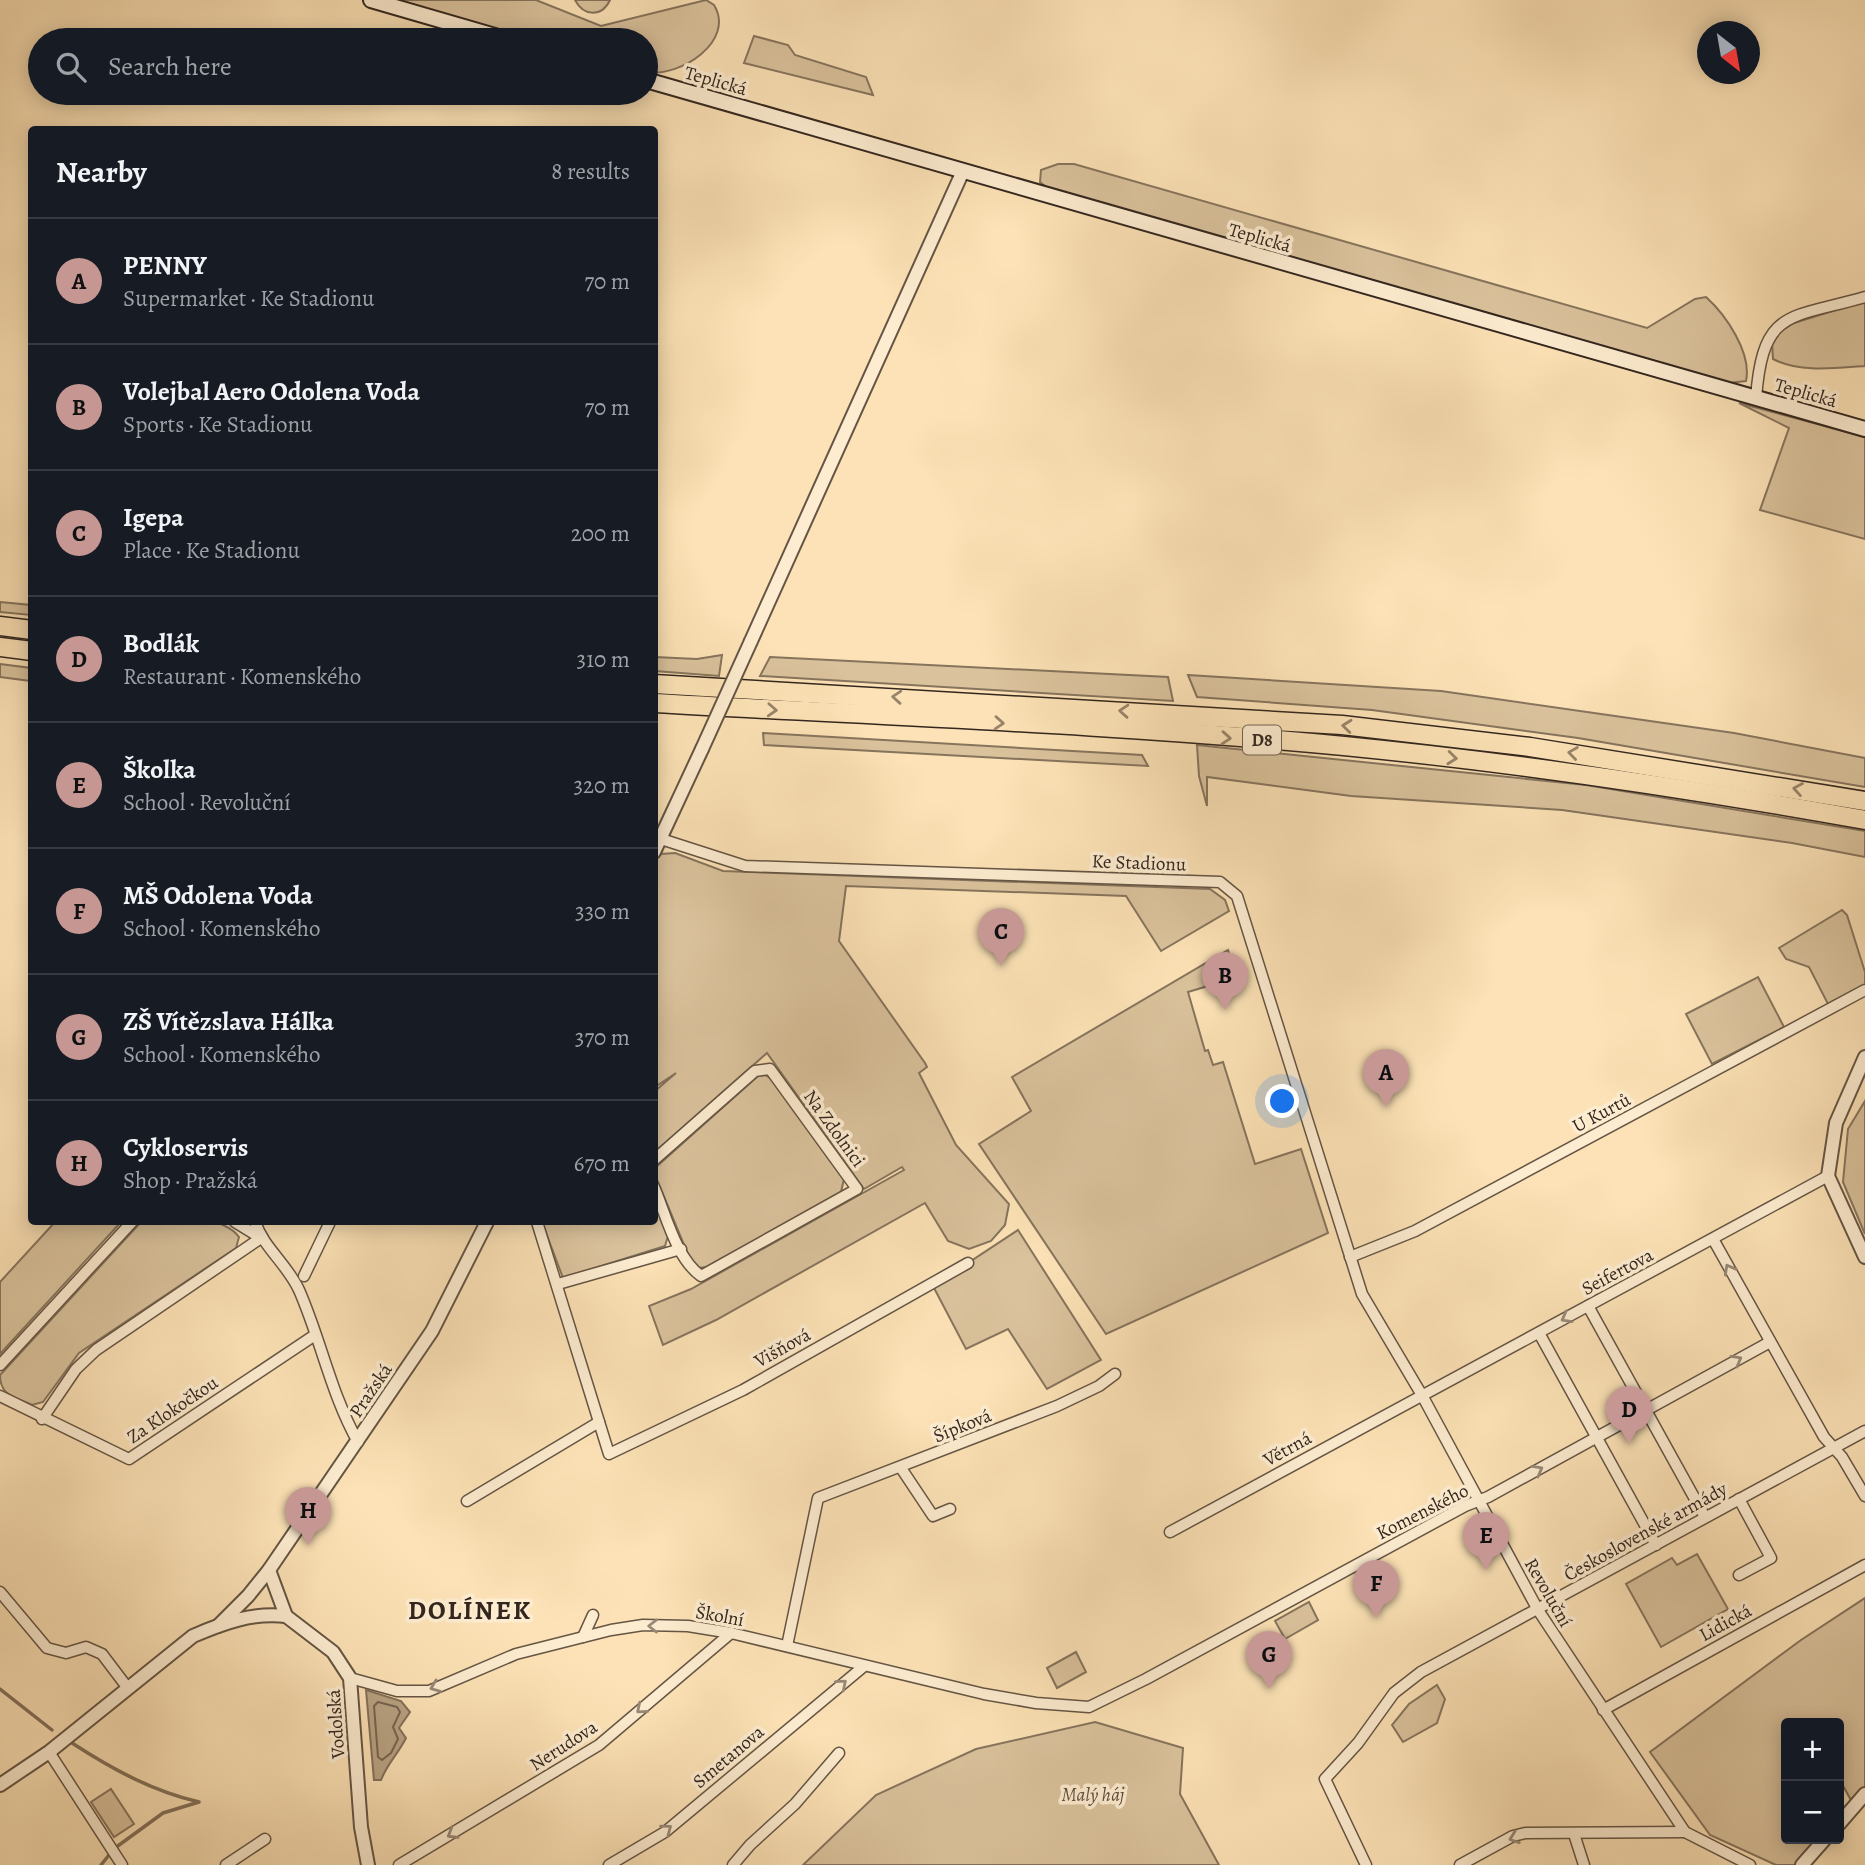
<!DOCTYPE html>
<html lang="en">
<head>
<meta charset="utf-8">
<style>
	:root { --surface:#171b24; --page:#242831; --text:#f1f3f6; --muted:#9ea1a6; --line:#363941; --accent:#c59692 }
	body { margin:0; font-family:Alegreya,serif; background:var(--page); color:var(--text) }
	.controls { position:absolute; right:21px; bottom:21px; display:grid; overflow:hidden; border-radius:7px; box-shadow:0 4px 18px #0003 }
	.controls button { width:63px; height:63px; display:grid; place-items:center; padding:0; border:0; border-bottom:2px solid var(--line); background:var(--surface); color:var(--text); font:35px sans-serif }
	.compass { position:absolute; left:1697px; top:21px; width:63px; height:63px; border-radius:50%; background:var(--surface); box-shadow:0 4px 18px #0003; rotate:149deg }
	.you { position:absolute; left:1283px; top:1102px; width:24px; height:24px; margin:-18px; border:5px solid #fff; border-radius:50%; background:#1a73e8; box-shadow:0 0 0 10px #1a73e833 }
	.badge { display:grid; place-items:center; width:46px; height:46px; border-radius:50%; background:var(--accent); color:#111; font-size:23px; font-weight:700 }
	.pin { position:absolute; translate:-50% -58px; filter:drop-shadow(0 2px 4px #0008) }
	.pin::after { content:''; position:absolute; top:37px; width:24px; height:21px; background:inherit; clip-path:polygon(0 0,100% 0,50% 100%) }
	.list { margin:0; padding:0; list-style:none }
	h2 { display:flex; justify-content:space-between; align-items:center; height:91px; margin:0; padding:0 28px; font-size:30px }
	h2 small { font-size:23px; font-weight:400; color:var(--muted) }
	.list li { display:grid; grid-template-columns:46px 1fr auto; gap:21px; align-items:center; box-sizing:border-box; height:126px; padding:0 28px; border-top:2px solid var(--line) }
	.list b { display:block; font-size:26px; white-space:nowrap }
	.list p { margin:0; font-size:23px; white-space:nowrap; color:var(--muted) }
	.list em { font-size:23px; font-style:normal; color:var(--muted) }
	.icon { flex:none; width:38px; height:38px; fill:none; stroke:currentColor; stroke-width:2; stroke-linecap:round; stroke-linejoin:round }
	.map { position:relative; flex:none; width:1865px; height:1865px; overflow:hidden }
	.search { position:absolute; background:var(--surface); box-shadow:0 4px 18px #0003; left:28px; top:28px; width:630px; height:77px; display:flex; align-items:center; gap:18px; box-sizing:border-box; padding:0 24px; border-radius:38px; color:var(--muted); font-size:26px }
	.panel { position:absolute; background:var(--surface); box-shadow:0 4px 18px #0003; left:28px; top:126px; width:630px; height:1099px; border-radius:7px }
	.map>svg:first-child { display:block }
</style>
</head>
<body>
<div class="map">
<svg width="1865" height="1865" viewBox="0 0 1865 1865">
	<rect width="100%" height="100%" fill="#fce2b6"/>
	<filter id="stains"><feTurbulence type="fractalNoise" baseFrequency=".00286" numOctaves="4"/><feColorMatrix values="0 0 0 0 .2 0 0 0 0 .09 0 0 0 0 .02 0 0 0 .5 -.17"/></filter>
	<radialGradient id="worn" r=".72"><stop offset=".6" stop-color="#630" stop-opacity="0"/><stop offset="1" stop-color="#630" stop-opacity=".3"/></radialGradient>
	<!-- green -->
	<g fill="#dac29c" stroke="#86745d" stroke-width="2">
		<path d="M394,0H536L601,26L706,0L714,5C736,41 680,78 646,72V40H533Z"/>
		<path d="M575,0H610C602,17 584,17 575,0Z"/>
		<path d="M754,36L788,45L795,55L866,77L873,95L744,63Z"/>
		<path d="M1058,164H1074L1647,328L1695,299L1706,297C1726,315 1752,353 1746,381L1728,383L1050,190L1040,182L1041,170Z"/>
		<path d="M1865,301V366C1835,368 1800,373 1773,359L1772,343L1781,327Z"/>
		<path d="M1739,403L1865,437V539L1760,510L1789,428Z"/>
		<path d="M0,602L31,605V615L0,612Z"/>
		<path d="M722,655L719,676L655,671V657L697,659Z"/>
		<path d="M770,657L1168,677L1173,701L760,676Z"/>
		<path d="M0,664L31,668V681L0,677Z"/>
		<path d="M1188,675L1441,691L1734,733L1865,758V787L1578,738L1372,710L1197,697Z"/>
		<path d="M763,733L1142,755L1148,766L764,745Z"/>
		<path d="M1197,745L1586,785L1865,831V857L1792,843L1562,810L1351,796L1207,777V806L1199,776Z"/>
		<path d="M675,853L723,871L1210,889L1225,900L1229,911L1161,951L1126,896L846,886L839,941L925,1063L927,1067L919,1073L956,1145L1009,1204L1005,1225L991,1241L969,1249L948,1241L925,1203L716,1320L663,1345L649,1306L691,1289L904,1170L902,1167L864,1189L767,1053L655,1152V1091L676,1073L655,1087L654,859L660,854Z"/>
		<path d="M1842,910L1847,915L1865,972V985L1828,1004L1809,967L1786,959L1779,948Z"/>
		<path d="M1228,950L1238,977L1188,992L1205,1051L1208,1050L1213,1065L1223,1062L1255,1164L1301,1149L1328,1233L1106,1334L979,1144L1031,1111L1012,1077Z"/>
		<path d="M1758,977L1784,1027L1712,1064L1686,1014Z"/>
		<path d="M765,1075L772,1079L844,1179L841,1192L707,1267L698,1268L692,1264L655,1175V1168L758,1076Z"/>
		<path d="M1865,1101V1234L1843,1182L1848,1129Z"/>
		<path d="M655,1203L668,1236L665,1246L563,1278L542,1222H654Z"/>
		<path d="M55,1222H121L0,1354V1282Z"/>
		<path d="M141,1222C170,1222 219,1211 239,1237L236,1248L79,1353L43,1402L32,1405C15,1397 0,1396 0,1375Z"/>
		<path d="M1018,1230L1101,1360L1047,1389L1008,1329L966,1349L933,1286Z"/>
		<path d="M1697,1554L1728,1609L1661,1647L1626,1584L1672,1558L1677,1565Z"/>
		<path d="M1865,1598V1788L1852,1802L1842,1784L1839,1787V1723H1786V1839L1817,1840L1795,1865H1776L1710,1835L1650,1752L1801,1640Z"/>
		<path d="M1309,1602L1318,1620L1285,1639L1275,1621Z"/>
		<path d="M1076,1652L1086,1672L1057,1688L1047,1668Z"/>
		<path d="M1437,1685L1445,1699L1437,1723L1403,1742L1392,1725L1409,1704Z"/>
		<path d="M1095,1722L1183,1748L1180,1794L1219,1865H803L876,1795L976,1749Z"/>
		<path d="M111,1789L134,1824L114,1837L91,1802Z"/>
	</g>
	<!-- water -->
	<path fill="#b8a282" stroke="#83705a" stroke-width="2" d="M366,1690L401,1701L410,1712L399,1728L406,1738C398,1754 387,1764 381,1780H374Z"/>
	<g fill="none" stroke-linecap="round" stroke-linejoin="round">
		<!-- shore -->
		<path stroke="#766450" stroke-width="2" d="M378,1702L397,1707L400,1712L393,1727L398,1739L391,1753L382,1760L378,1757L374,1706Z"/>
		<!-- stream -->
		<g stroke="#83705a" stroke-width="3.5">
			<path d="M0,1689L52,1730"/>
			<path d="M72,1743C112,1769 152,1791 199,1802L163,1813L115,1848"/>
			<path d="M101,1865L109,1855"/>
		</g>
		<!-- minor casing -->
		<g stroke="#655544" stroke-width="13">
			<g id="minor">
				<path d="M1756,398C1763,308 1789,319 1865,297"/>
				<path d="M661,839L745,866L1220,882L1237,896L1362,1294L1423,1397L1538,1610L1685,1832L1750,1865"/>
				<path d="M654,1160L755,1071L770,1069L857,1189L701,1276C676,1258 666,1215 654,1187"/>
				<path d="M255,1222C264,1248 287,1264 299,1290C321,1340 331,1394 358,1442"/>
				<path d="M537,1222L609,1454L743,1390L968,1263"/>
				<path d="M1713,1239L1824,1437L1842,1457L1865,1496"/>
				<path d="M1350,1257L1415,1231L1865,990"/>
				<path d="M304,1276L330,1222"/>
				<path d="M558,1284L681,1249"/>
				<path d="M1588,1306L1705,1517"/>
				<path d="M1539,1333L1656,1545"/>
				<path d="M0,1365L132,1222"/>
				<path d="M0,1396L129,1459L315,1335"/>
				<path d="M42,1419L76,1369L96,1350L261,1238L235,1222"/>
				<path d="M901,1468L933,1516L950,1509"/>
				<path d="M467,1501L599,1422"/>
				<path d="M1170,1532L1828,1176"/>
				<path d="M1739,1575L1771,1558L1739,1499"/>
				<path d="M0,1592L47,1648L66,1653L86,1647L102,1654L127,1687"/>
				<path d="M583,1637L593,1615"/>
				<path d="M787,1646L818,1498L1057,1406L1099,1386L1115,1374"/>
				<path d="M350,1678L397,1691H429L516,1654L611,1630L643,1625L688,1626L731,1633L984,1694L1036,1703L1089,1707L1146,1679L1465,1506L1488,1497L1770,1342"/>
				<path d="M1603,1710L1865,1565"/>
				<path d="M49,1752L122,1865"/>
				<path d="M1574,1834L1584,1865"/>
				<path d="M226,1865L265,1839"/>
				<path d="M399,1865L599,1745L731,1633"/>
				<path d="M609,1865L665,1832L863,1667"/>
				<path d="M733,1865L750,1845L795,1804L839,1753"/>
				<path d="M1366,1865L1325,1779L1358,1743L1394,1693L1421,1672L1865,1431"/>
				<path d="M1460,1865L1513,1836L1525,1833L1685,1832"/>
			</g>
		</g>
		<!-- tertiary casing -->
		<g stroke="#655544" stroke-width="16">
			<g id="tertiary">
				<path d="M751,641L963,171"/>
				<path d="M654,852L702,749"/>
				<path d="M1865,1057L1836,1123L1828,1176L1865,1257"/>
				<path d="M269,1570L286,1616L333,1652L350,1678L361,1827L368,1865"/>
				<path d="M218,1626L248,1596L269,1570L432,1331L487,1222"/>
				<path d="M0,1785L49,1752L193,1636C223,1623 253,1612 286,1616"/>
				<path d="M1839,1824L1865,1794"/>
				<path d="M1802,1865L1825,1839"/>
			</g>
		</g>
		<!-- secondary casing -->
		<g stroke="#33261e" stroke-width="18">
			<g id="secondary">
				<path d="M371,0L509,40"/>
				<path d="M646,80L1865,429"/>
			</g>
		</g>
		<!-- motorway casing -->
		<g stroke="#33261e" stroke-width="21">
			<g id="motorway">
				<path d="M0,626L32,630"/>
				<path d="M0,647L32,651"/>
				<path d="M654,684L1342,725L1530,747L1865,801"/>
				<path d="M654,703C884,716 1115,724 1344,746C1519,763 1692,789 1865,820"/>
			</g>
		</g>
		<!-- minor -->
		<use href="#minor" stroke="#fdecd0" stroke-width="10"/>
		<!-- tertiary -->
		<use href="#tertiary" stroke="#fdecd0" stroke-width="12"/>
		<!-- secondary -->
		<use href="#secondary" stroke="#fdecd0" stroke-width="14"/>
		<!-- motorway -->
		<use href="#motorway" stroke="#fce2b6" stroke-width="18"/>
		<!-- tertiary-bridge casing -->
		<g stroke="#655544" stroke-width="16" stroke-linecap="butt">
			<path id="tertiary-bridge" d="M702,749L751,641"/>
		</g>
		<!-- tertiary-bridge -->
		<use href="#tertiary-bridge" stroke="#fdecd0" stroke-width="12"/>
	</g>
	<!-- one-way arrows -->
	<defs><path id="oneway-chevron" d="M-2-3.5L2.5 0L-2 3.5" fill="none" stroke-width="1.6" stroke-linecap="round" stroke-linejoin="round" transform="scale(1.75)"/></defs>
	<g stroke="#98846a">
		<use href="#oneway-chevron" transform="translate(897 697) rotate(-176)"/>
		<use href="#oneway-chevron" transform="translate(772 710) rotate(3)"/>
		<use href="#oneway-chevron" transform="translate(1124 711) rotate(-176)"/>
		<use href="#oneway-chevron" transform="translate(999 723) rotate(4)"/>
		<use href="#oneway-chevron" transform="translate(1347 726) rotate(-174)"/>
		<use href="#oneway-chevron" transform="translate(1226 738) rotate(4)"/>
		<use href="#oneway-chevron" transform="translate(1573 753) rotate(-172)"/>
		<use href="#oneway-chevron" transform="translate(1452 758) rotate(6)"/>
		<use href="#oneway-chevron" transform="translate(1798 789) rotate(-170)"/>
	</g>
	<g stroke="#988977">
		<use href="#oneway-chevron" transform="translate(1729 1269) rotate(-119)"/>
		<use href="#oneway-chevron" transform="translate(1566 1318) rotate(151)"/>
		<use href="#oneway-chevron" transform="translate(1737 1360) rotate(-29)"/>
		<use href="#oneway-chevron" transform="translate(1538 1470) rotate(-29)"/>
		<use href="#oneway-chevron" transform="translate(653 1626) rotate(-180)"/>
		<use href="#oneway-chevron" transform="translate(842 1684) rotate(-40)"/>
		<use href="#oneway-chevron" transform="translate(435 1687) rotate(159)"/>
		<use href="#oneway-chevron" transform="translate(641 1709) rotate(140)"/>
		<use href="#oneway-chevron" transform="translate(667 1829) rotate(-37)"/>
		<use href="#oneway-chevron" transform="translate(452 1834) rotate(149)"/>
		<use href="#oneway-chevron" transform="translate(1514 1838) rotate(160)"/>
	</g>
	<g text-anchor="middle" stroke-width="7" stroke-linejoin="round" paint-order="stroke">
		<!-- shield labels -->
		<rect fill="#fdecd0" stroke="#706153" stroke-width="2" x="1243" y="725.5" width="38" height="29" rx="5"/>
		<g font-size="18" font-weight="bold" fill="#33261e">
			<text x="1262" y="746">D8</text>
		</g>
		<!-- street labels -->
		<g font-size="19" fill="#33261e" stroke="#fdecd0">
			<text transform="translate(716 80) rotate(16)" y="7">Teplická</text>
			<text transform="translate(1260 237) rotate(16)" y="7">Teplická</text>
			<text transform="translate(1806 392) rotate(16)" y="7">Teplická</text>
			<text transform="translate(1139 862) rotate(2)" y="7">Ke Stadionu</text>
			<text transform="translate(1601 1112) rotate(-28)" y="7">U Kurtů</text>
			<text transform="translate(835 1128) rotate(54)" y="7">Na Zdolnici</text>
			<text transform="translate(1617 1271) rotate(-28)" y="7">Seifertova</text>
			<text transform="translate(782 1347) rotate(-29)" y="7">Višňová</text>
			<text transform="translate(370 1390) rotate(-56)" y="7">Pražská</text>
			<text transform="translate(172 1409) rotate(-34)" y="7">Za Klokočkou</text>
			<text transform="translate(962 1425) rotate(-22)" y="7">Šípková</text>
			<text transform="translate(1287 1448) rotate(-29)" y="7">Větrná</text>
			<text transform="translate(1422 1511) rotate(-27)" y="7">Komenského</text>
			<text transform="translate(1645 1531) rotate(-29)" y="7">Československé armády</text>
			<text transform="translate(1549 1592) rotate(60)" y="7">Revoluční</text>
			<text transform="translate(720 1615) rotate(10)" y="7">Školní</text>
			<text transform="translate(1725 1622) rotate(-29)" y="7">Lidická</text>
			<text transform="translate(335 1724) rotate(-94)" y="7">Vodolská</text>
			<text transform="translate(563 1745) rotate(-33)" y="7">Nerudova</text>
			<text transform="translate(728 1756) rotate(-40)" y="7">Smetanova</text>
		</g>
		<!-- park labels -->
		<g font-size="19" font-style="italic" fill="#5d4d3e" stroke="#fdecd0">
			<text x="1093" y="1801">Malý háj</text>
		</g>
		<!-- district labels -->
		<g font-size="26" font-weight="bold" letter-spacing="2" fill="#33261e" stroke="#fdecd0">
			<text x="470" y="1619">DOLÍNEK</text>
		</g>
	</g>
	<rect width="100%" height="100%" filter="url(#stains)"/>
	<rect width="100%" height="100%" fill="url(#worn)"/>
</svg>
<div class="controls">
<button>+</button>
<button>−</button>
</div>
<svg class="compass" viewBox="-18 -18 36 36"><path d="M0-13l5 13h-10z" fill="#e53935"/><path d="M0 13l5-13h-10z" fill="#9ea1a6"/></svg>
<div class="you"></div>
<div class="pin badge" style="left:1386px;top:1107px">A</div>
<div class="pin badge" style="left:1225px;top:1010px">B</div>
<div class="pin badge" style="left:1001px;top:966px">C</div>
<div class="pin badge" style="left:1629px;top:1444px">D</div>
<div class="pin badge" style="left:1486px;top:1570px">E</div>
<div class="pin badge" style="left:1376px;top:1618px">F</div>
<div class="pin badge" style="left:1269px;top:1689px">G</div>
<div class="pin badge" style="left:308px;top:1545px">H</div>
<div class="search"><svg class="icon" aria-label="search" viewBox="0 0 24 24"><circle cx="10" cy="10" r="6"/><path d="M15 15l6 6"/></svg>Search here</div>
<section class="panel">
<h2>Nearby<small>8 results</small></h2>
<ul class="list">
<li><span class="badge">A</span><div><b>PENNY</b><p>Supermarket · Ke Stadionu</p></div><em>70 m</em></li>
<li><span class="badge">B</span><div><b>Volejbal Aero Odolena Voda</b><p>Sports · Ke Stadionu</p></div><em>70 m</em></li>
<li><span class="badge">C</span><div><b>Igepa</b><p>Place · Ke Stadionu</p></div><em>200 m</em></li>
<li><span class="badge">D</span><div><b>Bodlák</b><p>Restaurant · Komenského</p></div><em>310 m</em></li>
<li><span class="badge">E</span><div><b>Školka</b><p>School · Revoluční</p></div><em>320 m</em></li>
<li><span class="badge">F</span><div><b>MŠ Odolena Voda</b><p>School · Komenského</p></div><em>330 m</em></li>
<li><span class="badge">G</span><div><b>ZŠ Vítězslava Hálka</b><p>School · Komenského</p></div><em>370 m</em></li>
<li><span class="badge">H</span><div><b>Cykloservis</b><p>Shop · Pražská</p></div><em>670 m</em></li>
</ul>
</section>
</div>
</body>
</html>
